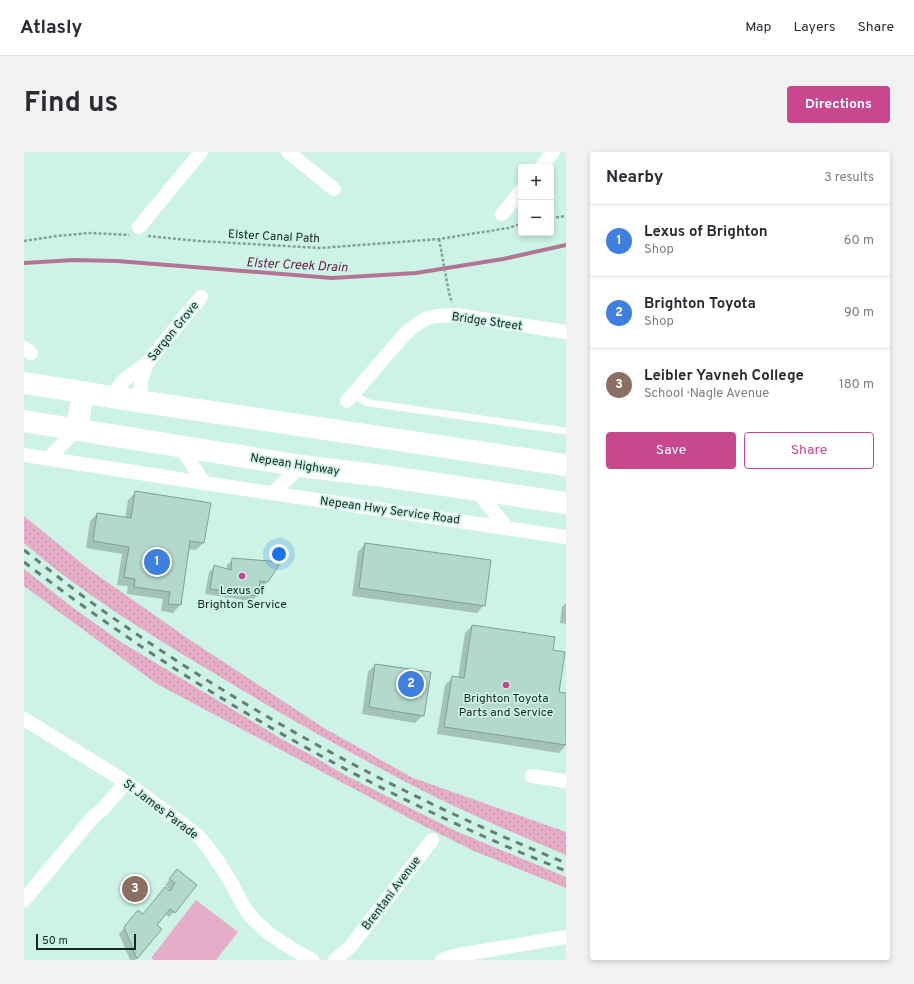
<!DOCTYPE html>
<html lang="en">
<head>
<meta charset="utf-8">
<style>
	:root { --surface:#fff; --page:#f2f2f3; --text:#2b2b33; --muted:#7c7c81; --line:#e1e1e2; --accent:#c9478f }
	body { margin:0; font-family:Overpass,sans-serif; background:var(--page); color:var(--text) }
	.controls { position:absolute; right:12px; top:12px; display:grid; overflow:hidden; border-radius:4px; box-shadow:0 2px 6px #0003 }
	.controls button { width:36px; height:36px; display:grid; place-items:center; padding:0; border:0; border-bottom:1px solid var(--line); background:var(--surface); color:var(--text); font:20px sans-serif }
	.scale { position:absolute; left:12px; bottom:10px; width:100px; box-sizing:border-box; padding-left:4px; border:2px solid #172621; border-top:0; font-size:11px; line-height:14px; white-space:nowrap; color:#172621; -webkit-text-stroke:3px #cdf3e6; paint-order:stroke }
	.you { position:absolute; left:255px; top:402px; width:14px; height:14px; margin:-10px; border:3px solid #fff; border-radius:50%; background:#1a73e8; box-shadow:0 0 0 6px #1a73e833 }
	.badge { display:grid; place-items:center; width:26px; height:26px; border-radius:50%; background:var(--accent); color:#fff; font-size:13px; font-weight:700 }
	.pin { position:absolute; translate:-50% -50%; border:2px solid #fff; box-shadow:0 1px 4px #0006 }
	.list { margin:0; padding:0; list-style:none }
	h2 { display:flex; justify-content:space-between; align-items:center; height:52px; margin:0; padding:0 16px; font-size:17px }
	h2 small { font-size:13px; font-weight:400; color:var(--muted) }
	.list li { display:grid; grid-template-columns:26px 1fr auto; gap:12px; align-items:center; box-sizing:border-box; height:72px; padding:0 16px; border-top:1px solid var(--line) }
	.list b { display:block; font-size:15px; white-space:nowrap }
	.list p { margin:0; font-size:13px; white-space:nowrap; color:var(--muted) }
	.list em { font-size:13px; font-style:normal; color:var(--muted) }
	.actions { display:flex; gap:8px; padding:12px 16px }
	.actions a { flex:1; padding:9px 0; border:1px solid var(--accent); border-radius:4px; text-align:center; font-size:14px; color:var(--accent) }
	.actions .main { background:var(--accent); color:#fff }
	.map { position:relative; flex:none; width:542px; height:808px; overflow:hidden; border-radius:4px }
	header { display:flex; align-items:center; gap:24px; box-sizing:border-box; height:56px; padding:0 20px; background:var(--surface); border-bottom:1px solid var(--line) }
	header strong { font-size:19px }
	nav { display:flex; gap:22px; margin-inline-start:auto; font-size:14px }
	.intro { display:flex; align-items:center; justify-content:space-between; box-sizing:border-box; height:96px; padding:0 24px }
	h1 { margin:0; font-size:28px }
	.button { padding:10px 18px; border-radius:4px; background:var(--accent); color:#fff; font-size:14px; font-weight:700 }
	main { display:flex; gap:24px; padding:0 24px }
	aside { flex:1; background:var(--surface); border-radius:4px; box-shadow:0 2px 6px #0003 }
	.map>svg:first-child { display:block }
</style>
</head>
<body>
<header>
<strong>Atlasly</strong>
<nav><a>Map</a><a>Layers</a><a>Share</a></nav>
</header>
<div class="intro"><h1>Find us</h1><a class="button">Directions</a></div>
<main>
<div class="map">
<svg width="542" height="808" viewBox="0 0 542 808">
	<defs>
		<pattern id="grass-dots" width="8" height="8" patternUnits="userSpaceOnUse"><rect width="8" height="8" fill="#e5adc7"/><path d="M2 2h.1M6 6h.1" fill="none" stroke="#c495ab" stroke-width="1.8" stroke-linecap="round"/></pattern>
	</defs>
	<rect width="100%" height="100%" fill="#cdf3e6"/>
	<!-- grass -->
	<g fill="url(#grass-dots)">
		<path d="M0,364L66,418L166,488L300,576L389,626L542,680V703C482,678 422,652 365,621C310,592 256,561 203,529C133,487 62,445 0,391Z"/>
		<path d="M0,417L48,455L97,490L261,589L287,603L319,622L382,654L434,680L542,725V736L450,699L398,673L133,532L0,434Z"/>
	</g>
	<!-- garden -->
	<path fill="#e5adc7" d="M172,748L214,780L192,808H130L127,806Z"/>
	<!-- shadow -->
	<g fill="#0003">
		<path d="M111,341L179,391L172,398L164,397L156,453L149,461L137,459L139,447L103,442L104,434L93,433L98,402L62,396L66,369L73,362L101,366L104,348Z"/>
		<path d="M341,392L460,453L453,461L328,444L334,400Z"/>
		<path d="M209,407L243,430L238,436L234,435L233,444L227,449L181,442L185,420L190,415L202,418L203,413Z"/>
		<path d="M542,451V472L536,471L538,455Z"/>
		<path d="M448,474L528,499L534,541L542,542V593L535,601L413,582L421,533L429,525L434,526L441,481Z"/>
		<path d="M351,513L399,563L391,571L338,562L344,520Z"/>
		<path d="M154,718L150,760L145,765L141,762L131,774L137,778L111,808H106L95,782L114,759L119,763L145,739L146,738L141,733Z"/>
	</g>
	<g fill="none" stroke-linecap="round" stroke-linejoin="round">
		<!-- stream -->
		<path stroke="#b47594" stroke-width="4" d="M0,111L50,108L93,109L308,126L392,121L479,107L542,93"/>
	</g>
	<!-- building -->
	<g fill="#b3d8cc" stroke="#7ea195">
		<path d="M111,339L187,351L180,391L166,389L157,453L144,452L146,440L110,435L111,427L100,425L105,395L69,389L73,361L107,366Z"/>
		<path d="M341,391L467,408L461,454L335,436Z"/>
		<path d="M208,406L257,410L244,430L236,429L234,444L186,437L190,413L207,418Z"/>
		<path d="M448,473L531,485L529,498L541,500L535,540L542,541V593L420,575L428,524L440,526Z"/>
		<path d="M351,512L407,520L400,564L345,555Z"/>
		<path d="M153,717L173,733L151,761L146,757L133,773L138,777L113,807L100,775L114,758L119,762L141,735L146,739L151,731L145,727Z"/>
	</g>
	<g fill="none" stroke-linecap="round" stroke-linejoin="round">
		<!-- path -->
		<g stroke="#84a197" stroke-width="2.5" stroke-dasharray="3 2" stroke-linecap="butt">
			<path d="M527,66L542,64"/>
			<path d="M124,84L175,89L296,96L415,87L484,76L497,72"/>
			<path d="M415,87L425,141L428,151"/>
			<path d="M0,89L33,84L66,81L105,83"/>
		</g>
		<!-- service -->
		<path stroke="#fff" stroke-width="7" d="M328,243L345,251L542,279"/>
		<!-- minor -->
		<g stroke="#fff" stroke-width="14">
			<path d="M264,0L310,37"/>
			<path d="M517,15L529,0"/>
			<path d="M478,62L497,39"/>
			<path d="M115,75L177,0"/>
			<path d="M0,196L7,201"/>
			<path d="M87,245L100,228L122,212L177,145"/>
			<path d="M323,249L381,182C399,165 408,163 432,163L542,180"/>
			<path d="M116,250L117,230L122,212"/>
			<path d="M157,295L180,331"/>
			<path d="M0,303L180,331L542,385"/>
			<path d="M24,307L53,277"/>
			<path d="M452,338L483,376"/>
			<path d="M248,341L277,314"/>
			<path d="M0,567L102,630L172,682C186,696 196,712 206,729C212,738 216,749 222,758C239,781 263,794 288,808"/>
			<path d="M508,624L542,629"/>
			<path d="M0,748L69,665L80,656L102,630"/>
			<path d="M311,808L327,794L408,688"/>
			<path d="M418,808L429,804L542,785"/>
		</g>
		<!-- trunk -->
		<g stroke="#fff" stroke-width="22">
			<path d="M0,231L59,240L87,245L542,313"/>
			<path d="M0,269L277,314L359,324L542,351"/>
			<path d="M53,277L59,240"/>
		</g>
		<!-- rail -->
		<g stroke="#657e76" stroke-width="3" stroke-dasharray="7 7" stroke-linecap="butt">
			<path d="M0,398C28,420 56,443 85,463C227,563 381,646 542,711"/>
			<path d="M0,410C165,537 348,642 542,719"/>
		</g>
	</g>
	<!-- markers -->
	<g fill="#c9478f" stroke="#cdf3e6" stroke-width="1.5">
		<circle cx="218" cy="424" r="4"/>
		<circle cx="482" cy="533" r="4"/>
	</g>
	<g text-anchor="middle" stroke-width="3.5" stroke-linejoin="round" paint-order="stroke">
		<!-- street labels -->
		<g font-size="12" fill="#172621" stroke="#cdf3e6">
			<text transform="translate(250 84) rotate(3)" y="4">Elster Canal Path</text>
			<text transform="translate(463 169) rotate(8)" y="4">Bridge Street</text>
			<text transform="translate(149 179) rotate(-51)" y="4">Sargon Grove</text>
			<text transform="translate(271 312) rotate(9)" y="4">Nepean Highway</text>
			<text transform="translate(366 358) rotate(8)" y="4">Nepean Hwy Service Road</text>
			<text transform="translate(137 657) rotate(37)" y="4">St James Parade</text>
			<text transform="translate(367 741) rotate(-53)" y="4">Brentani Avenue</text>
		</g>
		<!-- poi labels -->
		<g font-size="12" fill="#172621" stroke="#cdf3e6">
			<text x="218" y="442">Lexus of<tspan x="218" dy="14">Brighton Service</tspan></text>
			<text x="482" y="550">Brighton Toyota<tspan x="482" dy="14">Parts and Service</tspan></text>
		</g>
		<!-- water labels -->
		<g font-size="13" font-style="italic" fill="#671b46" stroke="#cdf3e6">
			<text transform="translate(273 112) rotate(3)" y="5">Elster Creek Drain</text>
		</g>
	</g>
</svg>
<div class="controls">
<button>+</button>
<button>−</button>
</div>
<div class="scale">50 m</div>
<div class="you"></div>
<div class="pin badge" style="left:133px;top:410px;background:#3f7fe0">1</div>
<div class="pin badge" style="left:387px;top:532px;background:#3f7fe0">2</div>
<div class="pin badge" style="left:111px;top:737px;background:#8d6e63">3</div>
</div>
<aside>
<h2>Nearby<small>3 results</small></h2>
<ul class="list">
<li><span class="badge" style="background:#3f7fe0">1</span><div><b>Lexus of Brighton</b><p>Shop</p></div><em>60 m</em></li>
<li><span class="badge" style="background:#3f7fe0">2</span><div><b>Brighton Toyota</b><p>Shop</p></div><em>90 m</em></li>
<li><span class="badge" style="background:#8d6e63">3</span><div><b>Leibler Yavneh College</b><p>School · Nagle Avenue</p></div><em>180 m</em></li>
</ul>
<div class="actions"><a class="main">Save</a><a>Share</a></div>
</aside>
</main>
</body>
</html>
